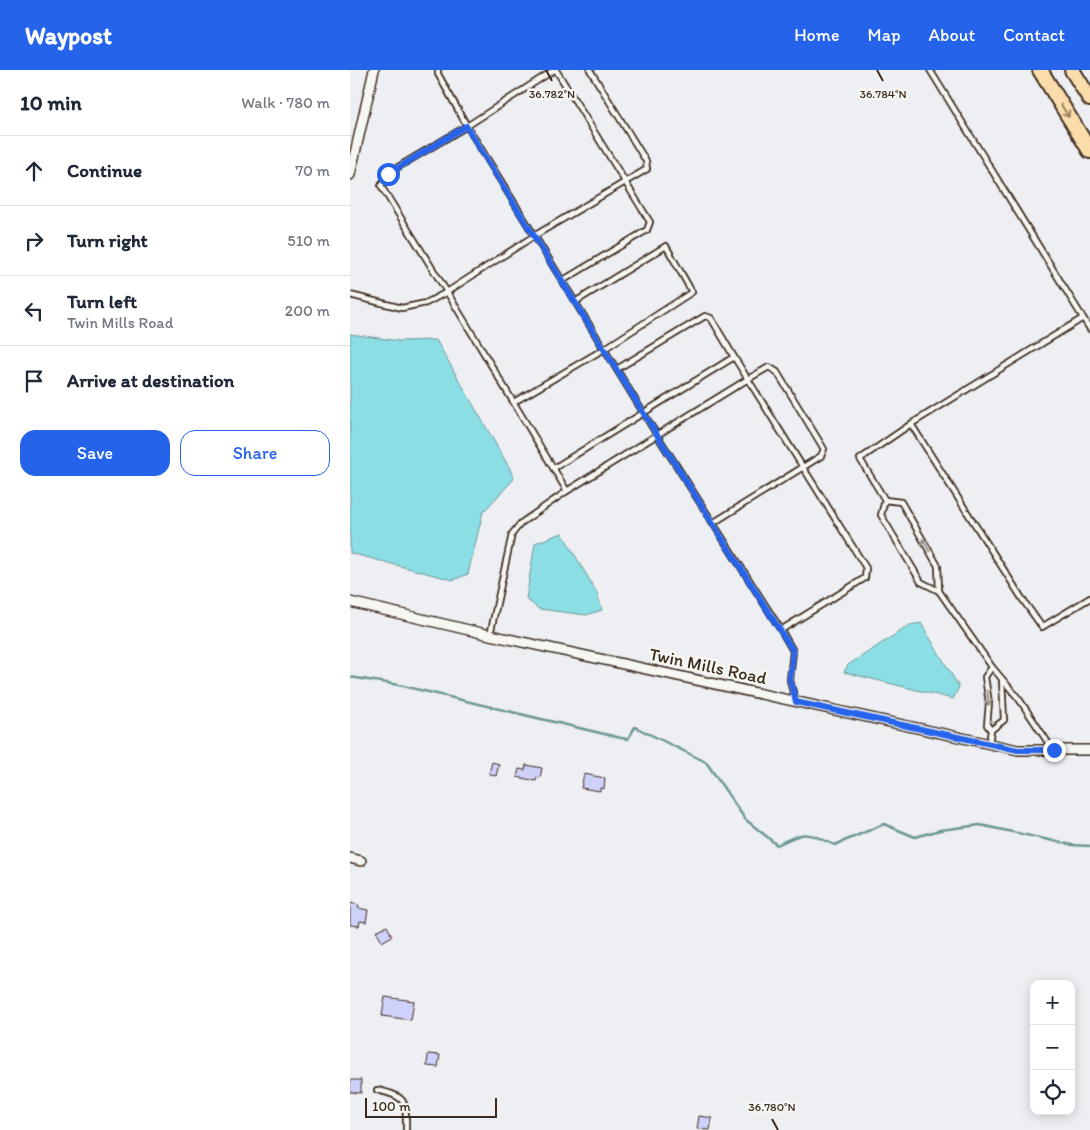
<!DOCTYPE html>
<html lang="en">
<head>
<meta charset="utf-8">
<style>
	:root { --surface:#fff; --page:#f6f6f7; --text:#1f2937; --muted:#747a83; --line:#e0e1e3; --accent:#2563eb }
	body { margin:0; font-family:Itim,sans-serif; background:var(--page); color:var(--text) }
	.controls { position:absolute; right:15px; bottom:15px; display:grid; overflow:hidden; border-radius:10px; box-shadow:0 2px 12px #0003 }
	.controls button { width:45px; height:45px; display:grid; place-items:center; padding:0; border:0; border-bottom:1px solid var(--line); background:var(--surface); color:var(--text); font:25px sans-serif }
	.scale { position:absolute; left:15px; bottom:12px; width:132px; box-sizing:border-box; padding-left:5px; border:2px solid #3b2a1e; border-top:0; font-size:14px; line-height:18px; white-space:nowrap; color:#3b2a1e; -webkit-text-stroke:4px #f6f6f2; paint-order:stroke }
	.stop { position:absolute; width:15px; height:15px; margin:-11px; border:4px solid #2563eb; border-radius:50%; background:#fff }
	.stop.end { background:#2563eb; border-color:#fff; box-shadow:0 1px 5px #0008 }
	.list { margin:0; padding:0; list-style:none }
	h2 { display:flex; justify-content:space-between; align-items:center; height:65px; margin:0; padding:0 20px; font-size:21px }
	h2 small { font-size:16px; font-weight:400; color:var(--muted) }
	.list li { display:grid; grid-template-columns:32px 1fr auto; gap:15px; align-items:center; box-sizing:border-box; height:70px; padding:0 20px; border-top:1px solid var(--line) }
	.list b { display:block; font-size:19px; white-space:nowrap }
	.list p { margin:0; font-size:16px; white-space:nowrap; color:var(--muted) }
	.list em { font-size:16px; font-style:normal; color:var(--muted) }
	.actions { display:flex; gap:10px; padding:15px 20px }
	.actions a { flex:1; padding:11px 0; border:1px solid var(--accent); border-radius:15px; text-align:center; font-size:18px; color:var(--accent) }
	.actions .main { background:var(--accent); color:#fff }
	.icon { flex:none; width:28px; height:28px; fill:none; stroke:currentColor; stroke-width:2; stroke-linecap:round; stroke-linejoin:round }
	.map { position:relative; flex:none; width:740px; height:1060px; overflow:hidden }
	header { display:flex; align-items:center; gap:30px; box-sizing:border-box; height:70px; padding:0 25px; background:var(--accent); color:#fff }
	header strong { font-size:24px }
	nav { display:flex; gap:28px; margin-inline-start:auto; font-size:18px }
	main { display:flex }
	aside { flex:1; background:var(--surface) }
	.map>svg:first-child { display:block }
</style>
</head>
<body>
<header>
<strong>Waypost</strong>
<nav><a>Home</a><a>Map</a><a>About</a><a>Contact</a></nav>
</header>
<main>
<aside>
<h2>10 min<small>Walk · 780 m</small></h2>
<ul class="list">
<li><svg class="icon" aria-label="ahead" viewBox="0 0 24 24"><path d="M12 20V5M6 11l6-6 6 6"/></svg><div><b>Continue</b></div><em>70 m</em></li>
<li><svg class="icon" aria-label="right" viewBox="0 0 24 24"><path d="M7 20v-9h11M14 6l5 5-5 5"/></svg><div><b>Turn right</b></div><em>510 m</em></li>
<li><svg class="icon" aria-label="left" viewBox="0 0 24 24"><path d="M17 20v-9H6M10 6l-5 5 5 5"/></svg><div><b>Turn left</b><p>Twin Mills Road</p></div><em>200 m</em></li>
<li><svg class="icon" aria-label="arrive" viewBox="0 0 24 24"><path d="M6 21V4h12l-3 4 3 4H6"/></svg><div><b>Arrive at destination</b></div></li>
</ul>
<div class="actions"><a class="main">Save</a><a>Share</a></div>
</aside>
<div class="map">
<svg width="740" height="1060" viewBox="0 0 740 1060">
	<rect width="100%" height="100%" fill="#eeeff3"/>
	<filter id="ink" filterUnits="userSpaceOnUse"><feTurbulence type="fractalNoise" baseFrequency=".02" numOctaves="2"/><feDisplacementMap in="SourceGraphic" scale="10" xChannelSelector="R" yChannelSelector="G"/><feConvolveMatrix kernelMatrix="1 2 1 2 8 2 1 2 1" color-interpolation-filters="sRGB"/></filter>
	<g filter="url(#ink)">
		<!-- water -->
		<g fill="#8cdee5" stroke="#6c9695">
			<path d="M0,264L50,271L86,270L160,399L164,409L133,442L118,504L103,510L0,483Z"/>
			<path d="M212,463L247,523L252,540L236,545L189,539L176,529L185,473Z"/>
			<path d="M571,553L609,617L603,629L494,602L498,595L560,555Z"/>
		</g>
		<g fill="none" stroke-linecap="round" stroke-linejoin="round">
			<!-- stream -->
			<path stroke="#6c9695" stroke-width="2.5" d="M0,607L49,615L271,668L278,669L285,657L356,692L395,749L427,775C457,760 455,762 485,775L534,754L565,767L590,760L630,755L722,775L740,776"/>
		</g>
		<!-- building -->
		<g fill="#ced1f9" stroke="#3b2a1e">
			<path d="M142,692L149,694L146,706L139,704Z"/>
			<path d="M176,695L192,698L190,708L187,707L186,711L167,707L169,699L175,700Z"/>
			<path d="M234,704L255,708L254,719L250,718V721L231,718Z"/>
			<path d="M0,833L9,835L8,838L18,840L16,852L10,851L9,856L0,855Z"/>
			<path d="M37,856L42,866L32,872L26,861Z"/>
			<path d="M35,927L64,931L61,950L32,946Z"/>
			<path d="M78,984L90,985L88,997L77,996Z"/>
			<path d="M0,1010H11V1023L0,1022Z"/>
			<path d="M349,1046L362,1048L360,1060L347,1059Z"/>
		</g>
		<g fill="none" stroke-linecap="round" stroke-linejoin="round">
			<!-- lane casing -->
			<g stroke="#3b2a1e" stroke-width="8">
				<g id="lane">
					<path d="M88,0V4L117,56L307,365L217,421"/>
					<path d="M204,0L117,56L38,103L31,116L97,222L184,166L297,99L296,91L240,0"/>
					<path d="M206,0L300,152L297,160L212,211"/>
					<path d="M580,0L733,248"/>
					<path d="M0,225L52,238L76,233L97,222L217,421L171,453L162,464L140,565"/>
					<path d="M164,332L254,279L342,222L316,176L225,232"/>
					<path d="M561,354L673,530L692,557L740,528"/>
					<path d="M204,398L384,287L361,248L355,246L267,299"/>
					<path d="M535,430L551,432L588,496L589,521"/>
					<path d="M363,453L471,386L474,379L427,302L419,297L398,309L307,365L431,560L515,508L516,498C472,428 428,358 384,287"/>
					<path d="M431,560L443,581L440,610L445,631"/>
					<path d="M641,660L654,650L652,610"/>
					<path d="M639,674L641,660L637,655L639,633L635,607L642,597"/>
					<path d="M703,680L669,629L642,597L589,521L571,512L531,445L535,430L510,389L561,354L733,248L740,259"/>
					<path d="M27,1020C57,1027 56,1030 56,1060"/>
				</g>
			</g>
			<!-- street casing -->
			<g stroke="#3b2a1e" stroke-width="12">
				<g id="street">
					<path d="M0,105L24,0"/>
					<path d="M0,532L140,565L668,680H740"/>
					<path d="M0,788L11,791"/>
				</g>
			</g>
			<!-- primary casing -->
			<g stroke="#3b2a1e" stroke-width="18">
				<g id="primary">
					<path d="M690,0L740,81"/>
					<path d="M722,0L740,29"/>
				</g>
			</g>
			<!-- lane -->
			<use href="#lane" stroke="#f6f6f2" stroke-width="4.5"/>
			<!-- street -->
			<use href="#street" stroke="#f6f6f2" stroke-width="9"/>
			<!-- primary -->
			<use href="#primary" stroke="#fbddab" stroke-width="14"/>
		</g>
		<!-- one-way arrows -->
		<defs><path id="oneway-shaft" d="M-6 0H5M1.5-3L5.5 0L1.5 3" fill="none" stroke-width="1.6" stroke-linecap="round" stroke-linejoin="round" transform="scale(1.25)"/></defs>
		<use stroke="#9b8464" href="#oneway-shaft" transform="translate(715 41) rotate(58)"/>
		<g stroke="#989088">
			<use href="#oneway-shaft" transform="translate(576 475) rotate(-120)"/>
			<use href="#oneway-shaft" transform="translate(638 628) rotate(83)"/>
		</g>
	</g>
	<g fill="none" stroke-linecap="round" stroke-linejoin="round" filter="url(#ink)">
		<!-- route -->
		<path stroke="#2563eb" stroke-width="6" d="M38,104L116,56L307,365L443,581L440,610L446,632L668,680H704"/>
	</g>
	<!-- ticks -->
	<path fill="none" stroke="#3b2a1e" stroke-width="2" d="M196,0L202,11M527,0L533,11M422,1049L428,1060"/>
	<g text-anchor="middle" stroke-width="5" stroke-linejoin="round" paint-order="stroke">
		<!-- street labels -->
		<g font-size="18" fill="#3b2a1e" stroke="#f6f6f2">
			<text transform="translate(358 596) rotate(12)" y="6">Twin Mills Road</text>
		</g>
	</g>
	<g font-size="12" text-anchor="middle" fill="#3b2a1e" stroke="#f6f6f2" stroke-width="5" stroke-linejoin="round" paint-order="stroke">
		<text x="202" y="28">36.782°N</text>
		<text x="533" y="28">36.784°N</text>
		<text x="422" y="1041">36.780°N</text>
	</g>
</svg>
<div class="controls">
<button>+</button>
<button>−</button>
<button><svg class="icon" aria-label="locate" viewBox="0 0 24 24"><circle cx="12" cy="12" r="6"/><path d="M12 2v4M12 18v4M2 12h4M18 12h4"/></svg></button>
</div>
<div class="scale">100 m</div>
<div class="stop" style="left:38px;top:104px"></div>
<div class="stop end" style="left:704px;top:680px"></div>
</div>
</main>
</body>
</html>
